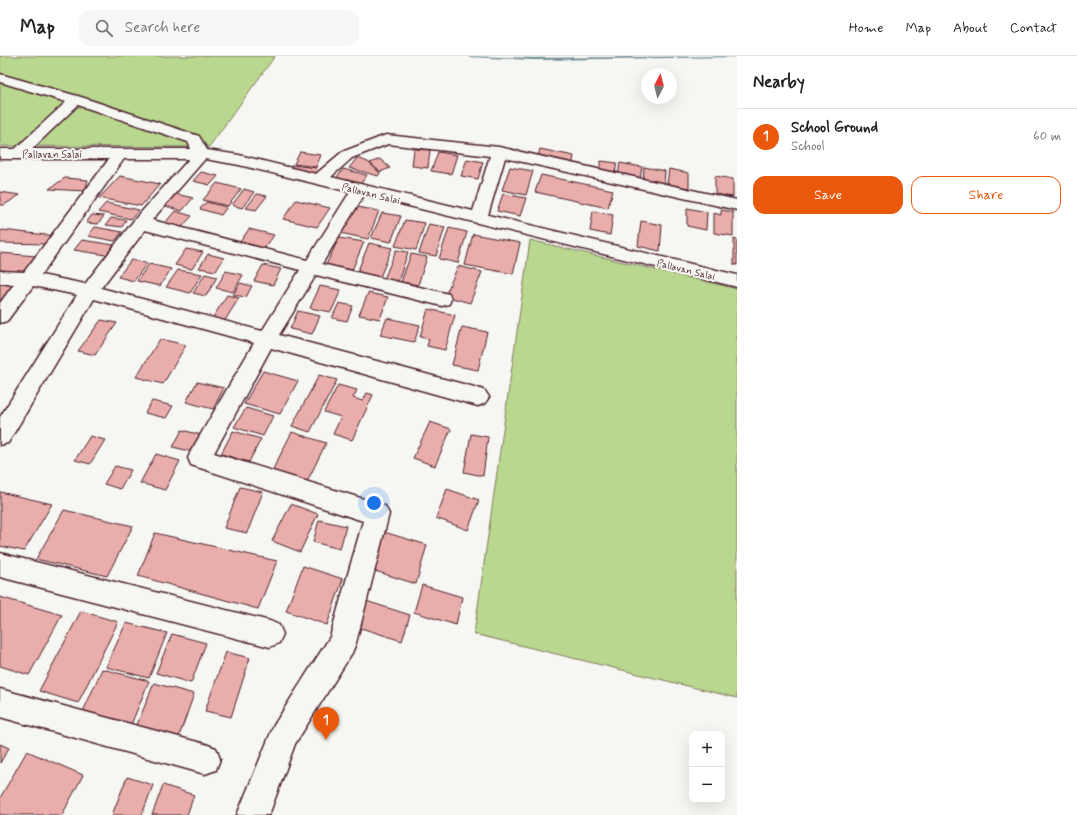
<!DOCTYPE html>
<html lang="en">
<head>
<meta charset="utf-8">
<style>
	:root { --surface:#fff; --page:#f6f6f6; --text:#222; --muted:#767676; --line:#e0e0e0; --accent:#ea580c }
	body { margin:0; font-family:Mynerve,sans-serif; background:var(--page); color:var(--text) }
	.controls { position:absolute; right:12px; bottom:12px; display:grid; overflow:hidden; border-radius:8px; box-shadow:0 4px 16px #0002 }
	.controls button { width:36px; height:36px; display:grid; place-items:center; padding:0; border:0; border-bottom:1px solid var(--line); background:var(--surface); color:var(--text); font:20px sans-serif }
	.compass { position:absolute; left:641px; top:12px; width:36px; height:36px; border-radius:50%; background:var(--surface); box-shadow:0 4px 16px #0002; rotate:7deg }
	.you { position:absolute; left:374px; top:447px; width:14px; height:14px; margin:-10px; border:3px solid #fff; border-radius:50%; background:#1a73e8; box-shadow:0 0 0 6px #1a73e833 }
	.badge { display:grid; place-items:center; width:26px; height:26px; border-radius:50%; background:var(--accent); color:#fff; font-size:13px; font-weight:700 }
	.pin { position:absolute; translate:-50% -33px; filter:drop-shadow(0 1px 2px #0008) }
	.pin::after { content:''; position:absolute; top:21px; width:14px; height:12px; background:inherit; clip-path:polygon(0 0,100% 0,50% 100%) }
	.list { margin:0; padding:0; list-style:none }
	h2 { display:flex; justify-content:space-between; align-items:center; height:52px; margin:0; padding:0 16px; font-size:17px }
	h2 small { font-size:13px; font-weight:400; color:var(--muted) }
	.list li { display:grid; grid-template-columns:26px 1fr auto; gap:12px; align-items:center; box-sizing:border-box; height:56px; padding:0 16px; border-top:1px solid var(--line) }
	.list b { display:block; font-size:15px; white-space:nowrap }
	.list p { margin:0; font-size:13px; white-space:nowrap; color:var(--muted) }
	.list em { font-size:13px; font-style:normal; color:var(--muted) }
	.actions { display:flex; gap:8px; padding:12px 16px }
	.actions a { flex:1; padding:9px 0; border:1px solid var(--accent); border-radius:12px; text-align:center; font-size:14px; color:var(--accent) }
	.actions .main { background:var(--accent); color:#fff }
	.icon { flex:none; width:22px; height:22px; fill:none; stroke:currentColor; stroke-width:2; stroke-linecap:round; stroke-linejoin:round }
	.map { position:relative; flex:none; width:737px; height:759px; overflow:hidden }
	header { display:flex; align-items:center; gap:24px; box-sizing:border-box; height:56px; padding:0 20px; background:var(--surface); border-bottom:1px solid var(--line) }
	header strong { font-size:19px }
	nav { display:flex; gap:22px; margin-inline-start:auto; font-size:14px }
	.search { width:280px; height:36px; background:var(--page); display:flex; align-items:center; gap:10px; box-sizing:border-box; padding:0 14px; border-radius:12px; color:var(--muted); font-size:15px }
	main { display:flex }
	aside { flex:1; background:var(--surface) }
	.map>svg:first-child { display:block }
</style>
</head>
<body>
<header>
<strong>Map</strong>
<div class="search"><svg class="icon" aria-label="search" viewBox="0 0 24 24"><circle cx="10" cy="10" r="6"/><path d="M15 15l6 6"/></svg>Search here</div>
<nav><a>Home</a><a>Map</a><a>About</a><a>Contact</a></nav>
</header>
<main>
<div class="map">
<svg width="737" height="759" viewBox="0 0 737 759">
	<rect width="100%" height="100%" fill="#f6f6f2"/>
	<filter id="ink" filterUnits="userSpaceOnUse"><feTurbulence type="fractalNoise" baseFrequency=".025" numOctaves="2"/><feDisplacementMap in="SourceGraphic" scale="8" xChannelSelector="R" yChannelSelector="G"/><feConvolveMatrix kernelMatrix="1 2 1 2 8 2 1 2 1" color-interpolation-filters="sRGB"/></filter>
	<g filter="url(#ink)">
		<!-- green -->
		<g fill="#b9d78f" stroke="#827b5d">
			<path d="M0,0H275L209,91L0,90Z"/>
			<path d="M530,184L737,233V642L474,578Z"/>
		</g>
		<g fill="none" stroke-linecap="round" stroke-linejoin="round">
			<!-- stream -->
			<path fill="#698990" fill-rule="evenodd" d="M467,0L533,2L737,0V1L533,4L469,1Z"/>
		</g>
		<!-- building -->
		<g fill="#e9aeab" stroke="#4a1f2b">
			<path d="M414,93L430,94L428,112L412,110Z"/>
			<path d="M540,93L574,100L572,110L537,104Z"/>
			<path d="M300,96L321,99L316,111L294,108Z"/>
			<path d="M438,96L457,99L451,118L431,115Z"/>
			<path d="M357,102L368,106L380,117L378,120L349,112Z"/>
			<path d="M380,103L390,112L380,116L370,107Z"/>
			<path d="M467,103L483,106L478,123L461,120Z"/>
			<path d="M601,105L617,107L615,117L599,114Z"/>
			<path d="M620,107L642,111L640,123L618,119Z"/>
			<path d="M292,109L317,112L314,118L289,115Z"/>
			<path d="M510,111L533,115L526,139L502,134Z"/>
			<path d="M644,111L665,115L664,128L643,125Z"/>
			<path d="M343,113L367,119L360,129L336,123Z"/>
			<path d="M669,113L689,117V132L667,128Z"/>
			<path d="M201,116L218,120L210,129L193,125Z"/>
			<path d="M541,119L613,134L608,152L535,136Z"/>
			<path d="M120,120L160,128L141,150L99,142Z"/>
			<path d="M715,120L733,123V141L715,138Z"/>
			<path d="M65,122L88,124L85,135L49,133Z"/>
			<path d="M217,127L241,133L228,150L203,144Z"/>
			<path d="M244,133L254,136L242,152L232,149Z"/>
			<path d="M0,136L20,139L4,149H0Z"/>
			<path d="M176,138L193,142L182,155L165,150Z"/>
			<path d="M257,138L267,140L256,154L246,152Z"/>
			<path d="M503,138L526,142L520,160L497,155Z"/>
			<path d="M296,144L330,152L317,171L283,163Z"/>
			<path d="M206,146L227,151L221,159L200,153Z"/>
			<path d="M106,147L139,154L131,163L98,156Z"/>
			<path d="M352,150L379,155L368,183L340,177Z"/>
			<path d="M687,152L707,156L706,174L687,170Z"/>
			<path d="M721,154L733,156V180L714,177V157L721,159Z"/>
			<path d="M175,155L192,160L182,171L165,167Z"/>
			<path d="M593,155L613,159L610,179L590,175Z"/>
			<path d="M382,157L401,160L391,186L371,182Z"/>
			<path d="M92,159L104,160L98,168L86,167Z"/>
			<path d="M111,162L126,164L122,171L106,169Z"/>
			<path d="M405,164L425,167L416,194L395,190Z"/>
			<path d="M641,165L662,169L660,195L638,190Z"/>
			<path d="M429,168L445,171L436,200L419,197Z"/>
			<path d="M95,171L122,176L115,185L88,180Z"/>
			<path d="M449,172L467,176L458,207L439,203Z"/>
			<path d="M249,173L274,179L265,192L240,186Z"/>
			<path d="M2,174L55,180L48,188L0,187V177Z"/>
			<path d="M473,178L520,187L513,218L465,209Z"/>
			<path d="M339,182L364,186L352,214L326,209Z"/>
			<path d="M734,183L737,184V209H734Z"/>
			<path d="M82,184L114,189L106,199L74,194Z"/>
			<path d="M369,187L392,192L380,221L357,217Z"/>
			<path d="M186,193L203,196L192,213L175,209Z"/>
			<path d="M396,194L408,196L398,226L384,223Z"/>
			<path d="M0,197L36,200L26,217L0,214Z"/>
			<path d="M208,198L224,202L216,215L199,212Z"/>
			<path d="M411,198L427,201L418,229L401,226Z"/>
			<path d="M131,204L147,207L134,225L118,221Z"/>
			<path d="M149,208L171,213L160,230L137,225Z"/>
			<path d="M263,209L281,213L273,229L254,225Z"/>
			<path d="M458,210L482,216L470,247L445,240Z"/>
			<path d="M178,214L202,218L190,237L166,231Z"/>
			<path d="M226,215L243,219L233,236L216,232Z"/>
			<path d="M205,218L217,221L206,240L193,237Z"/>
			<path d="M240,227L252,230L246,241L233,239Z"/>
			<path d="M0,228L14,230L0,248Z"/>
			<path d="M320,230L341,234L331,256L310,252Z"/>
			<path d="M368,237L388,241L380,263L359,259Z"/>
			<path d="M227,239L239,242L222,269L210,266Z"/>
			<path d="M339,247L353,250L347,265L332,262Z"/>
			<path d="M428,253L455,259L445,294L427,290L429,283L420,281Z"/>
			<path d="M298,255L320,260L312,278L290,273Z"/>
			<path d="M387,262L420,269L414,286L380,279Z"/>
			<path d="M101,264L117,267L95,299L78,295Z"/>
			<path d="M462,271L487,276L478,314L452,309Z"/>
			<path d="M160,283L186,289L163,328L136,321Z"/>
			<path d="M263,315L298,325L280,358L244,348Z"/>
			<path d="M319,319L337,324L310,376L292,370Z"/>
			<path d="M197,326L224,332L213,353L186,346Z"/>
			<path d="M338,329L357,334L353,342L363,345L367,337L373,339L352,384L333,378L341,361L324,356Z"/>
			<path d="M152,345L173,350L166,362L145,357Z"/>
			<path d="M246,352L273,360L263,380L234,371Z"/>
			<path d="M430,366L451,373L435,410L413,402Z"/>
			<path d="M182,374L205,380L197,397L173,391Z"/>
			<path d="M233,375L261,383L249,406L221,398Z"/>
			<path d="M292,376L326,387L307,426L272,415Z"/>
			<path d="M471,378L488,381L483,420L464,416Z"/>
			<path d="M90,380L105,384L90,408L75,404Z"/>
			<path d="M156,398L180,405L165,434L140,427Z"/>
			<path d="M115,410L131,414L120,433L104,428Z"/>
			<path d="M240,431L263,436L247,477L224,472Z"/>
			<path d="M447,433L479,444L468,474L436,462Z"/>
			<path d="M0,436L52,448L24,495L0,490Z"/>
			<path d="M291,448L318,458L300,496L272,485Z"/>
			<path d="M64,454L133,470L107,520L36,503Z"/>
			<path d="M319,464L346,470L340,493L313,486Z"/>
			<path d="M384,476L427,489L416,528L372,514Z"/>
			<path d="M155,477L277,505L258,553L138,520Z"/>
			<path d="M303,510L343,523L327,569L286,555Z"/>
			<path d="M422,529L462,541L456,569L414,556Z"/>
			<path d="M0,541L62,559L29,619L0,610Z"/>
			<path d="M366,545L410,559L402,585L358,571Z"/>
			<path d="M81,555L118,566L78,647L39,635Z"/>
			<path d="M126,567L167,577L149,622L106,611Z"/>
			<path d="M172,578L206,587L191,627L156,617Z"/>
			<path d="M226,596L250,602L231,661L205,655Z"/>
			<path d="M102,613L149,625L130,671L82,658Z"/>
			<path d="M154,627L194,638L177,686L135,674Z"/>
			<path d="M0,688L9,692L0,707Z"/>
			<path d="M27,695L83,719L62,759H0V742Z"/>
			<path d="M127,721L153,729L142,759H112Z"/>
			<path d="M163,729L194,739L187,759H152Z"/>
		</g>
		<g fill="none" stroke-linecap="round" stroke-linejoin="round">
			<!-- minor casing -->
			<g stroke="#4a1f2b" stroke-width="3">
				<g id="minor">
					<path d="M0,18L81,41L199,80L207,94L239,99L316,118L342,96L386,79L499,91L737,144V154L505,102L488,159L737,219V231L364,139L322,208L449,238L451,243L449,248L442,250L316,219L279,279L478,332L485,335L489,341L485,347L478,350L271,292L214,397L377,447L385,450L389,458L356,587L352,597L295,688L269,759H237L274,669L330,581L363,465L191,409L188,402L191,395L254,287L94,243L8,387L0,389V361L77,239L33,230L7,265L0,267V247L14,228L0,227V215L24,216L109,103H0V93H15L66,46L0,26ZM78,49L188,86L191,93H32ZM388,88L490,100L473,155L331,121L352,102ZM124,103H189L135,163L85,228L41,219ZM205,103L239,109L350,136L307,204L152,164ZM145,174L300,214L262,275L101,232Z"/>
					<path d="M0,497L270,565L279,569L283,578L279,587L270,591L0,521Z"/>
					<path d="M0,633L205,688L216,692L220,703L216,714L205,718L0,661Z"/>
				</g>
			</g>
			<!-- minor -->
			<use href="#minor" fill="#f6f6f2" fill-rule="evenodd"/>
		</g>
	</g>
	<g text-anchor="middle" stroke-width="4" stroke-linejoin="round" paint-order="stroke">
		<!-- far-street labels -->
		<g font-size="10" fill="#4a1f2b" stroke="#f6f6f2">
			<text x="52" y="102">Pallavan Salai</text>
			<text transform="translate(371 137) rotate(14)" y="4">Pallavan Salai</text>
			<text transform="translate(686 213) rotate(14)" y="4">Pallavan Salai</text>
		</g>
	</g>
</svg>
<div class="controls">
<button>+</button>
<button>−</button>
</div>
<svg class="compass" viewBox="-18 -18 36 36"><path d="M0-13l5 13h-10z" fill="#e53935"/><path d="M0 13l5-13h-10z" fill="#767676"/></svg>
<div class="you"></div>
<div class="pin badge" style="left:326px;top:684px">1</div>
</div>
<aside>
<h2>Nearby<small></small></h2>
<ul class="list">
<li><span class="badge">1</span><div><b>School Ground</b><p>School</p></div><em>60 m</em></li>
</ul>
<div class="actions"><a class="main">Save</a><a>Share</a></div>
</aside>
</main>
</body>
</html>
